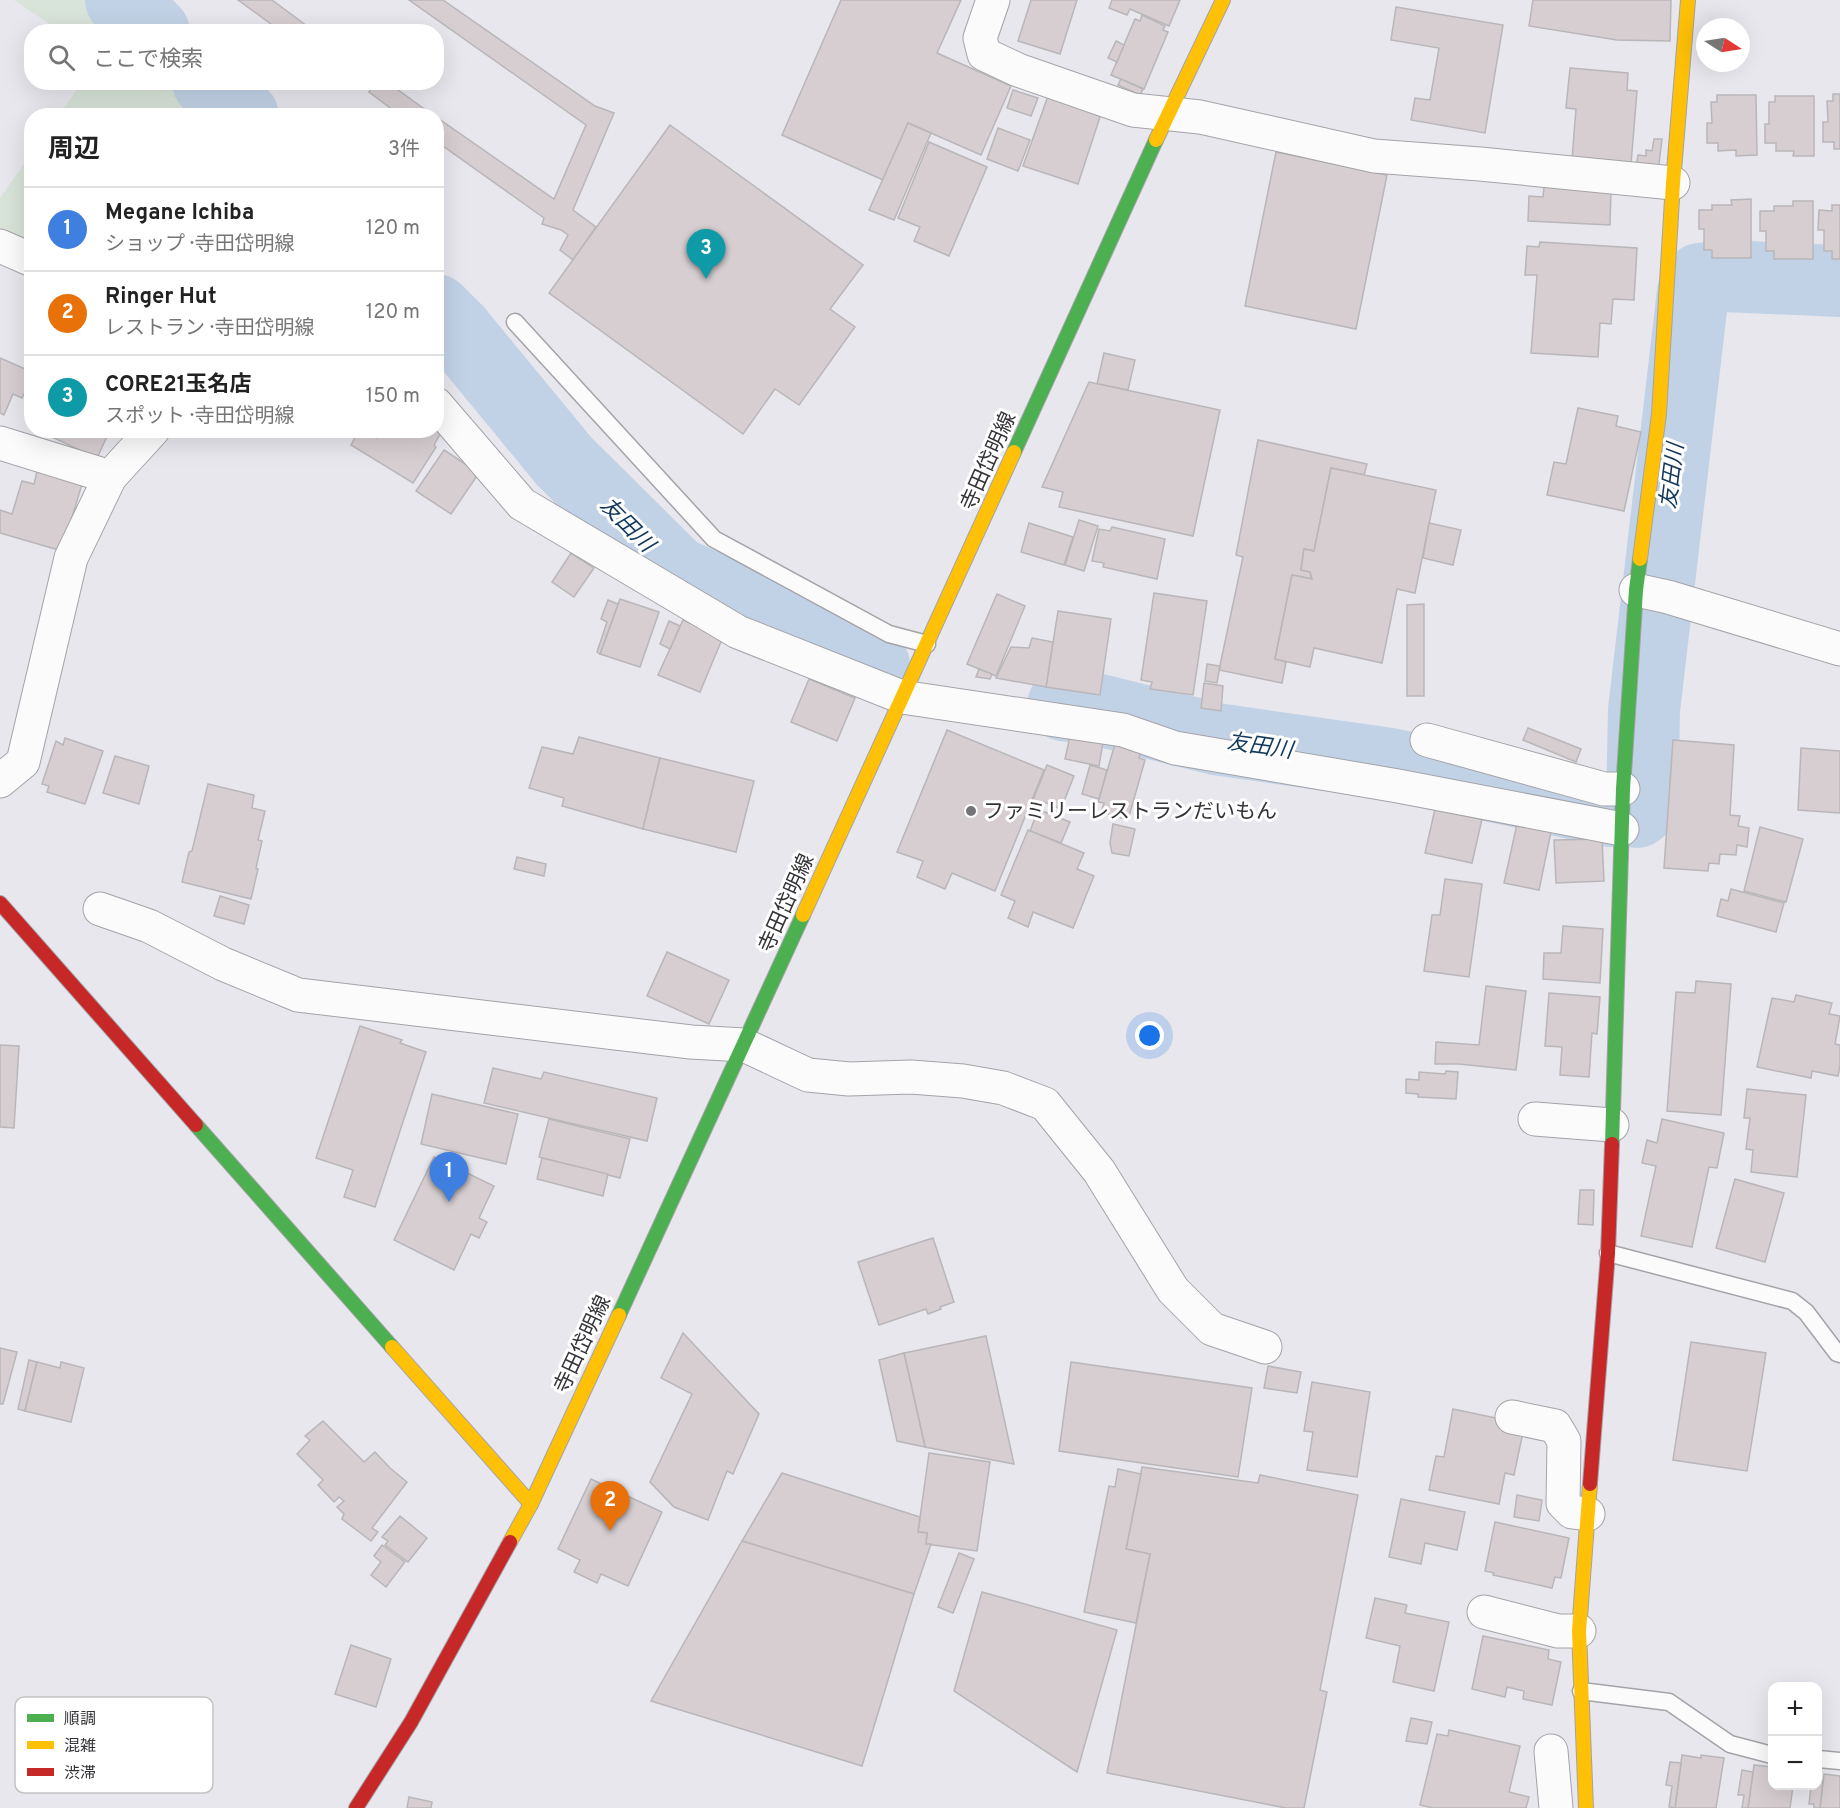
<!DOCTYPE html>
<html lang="ja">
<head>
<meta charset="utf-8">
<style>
	:root { --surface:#fff; --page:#f2f2f2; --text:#222; --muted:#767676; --line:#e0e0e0; --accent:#111827 }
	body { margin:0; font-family:Overpass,"Noto Sans JP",sans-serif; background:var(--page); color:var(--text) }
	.controls { position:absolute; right:18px; bottom:18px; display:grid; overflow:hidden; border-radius:12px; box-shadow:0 6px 24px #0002 }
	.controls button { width:54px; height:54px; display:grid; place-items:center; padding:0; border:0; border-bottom:2px solid var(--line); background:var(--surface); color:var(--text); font:30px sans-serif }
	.compass { position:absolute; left:1696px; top:18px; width:54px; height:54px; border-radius:50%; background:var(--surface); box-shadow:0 6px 24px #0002; rotate:102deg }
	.you { position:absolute; left:1150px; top:1036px; width:21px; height:21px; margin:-15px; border:4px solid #fff; border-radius:50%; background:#1a73e8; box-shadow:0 0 0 9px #1a73e833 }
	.badge { display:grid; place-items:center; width:39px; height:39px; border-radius:50%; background:var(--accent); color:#fff; font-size:20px; font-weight:700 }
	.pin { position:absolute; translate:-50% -50px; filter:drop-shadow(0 2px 3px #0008) }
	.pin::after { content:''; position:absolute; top:32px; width:21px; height:18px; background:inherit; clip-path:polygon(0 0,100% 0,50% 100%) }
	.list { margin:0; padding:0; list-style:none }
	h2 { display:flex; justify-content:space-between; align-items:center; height:78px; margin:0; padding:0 24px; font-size:26px }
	h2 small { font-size:20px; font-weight:400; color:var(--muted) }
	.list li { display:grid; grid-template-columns:39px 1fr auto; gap:18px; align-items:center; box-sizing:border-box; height:84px; padding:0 24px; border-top:2px solid var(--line) }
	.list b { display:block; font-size:22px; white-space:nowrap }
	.list p { margin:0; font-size:20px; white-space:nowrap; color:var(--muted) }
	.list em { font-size:20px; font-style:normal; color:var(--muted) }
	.icon { flex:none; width:33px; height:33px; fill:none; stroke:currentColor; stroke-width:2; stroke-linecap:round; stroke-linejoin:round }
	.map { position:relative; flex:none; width:1840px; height:1808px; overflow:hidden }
	.search { position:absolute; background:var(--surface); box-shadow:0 6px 24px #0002; left:24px; top:24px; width:420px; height:66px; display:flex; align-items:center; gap:15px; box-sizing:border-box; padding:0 21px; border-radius:24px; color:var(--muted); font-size:22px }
	.panel { position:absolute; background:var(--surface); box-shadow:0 6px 24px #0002; left:24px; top:108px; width:420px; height:330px; border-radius:24px }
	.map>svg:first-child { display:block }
</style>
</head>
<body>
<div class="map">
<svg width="1840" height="1808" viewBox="0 0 1840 1808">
	<rect width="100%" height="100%" fill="#e8e7ed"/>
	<!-- green -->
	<g fill="#d8e3d9">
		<path d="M14,0H107L140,31H60Z"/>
		<path d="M82,82L193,83L227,115H59Z"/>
		<path d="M31,154V246L0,229V198Z"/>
	</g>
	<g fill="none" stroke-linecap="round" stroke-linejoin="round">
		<!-- river -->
		<g stroke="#c2d2e6" stroke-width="72">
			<path d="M121,0L154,32"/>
			<path d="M208,82L243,116"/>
			<path d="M436,310L457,331L564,461L676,572L874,665"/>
			<path d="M1063,705L1099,710L1216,739L1390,764L1609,811"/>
			<path d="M1637,812L1642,808L1644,710L1693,292L1700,279L1724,276L1840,281"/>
		</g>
	</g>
	<!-- building -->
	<g fill="#d6ced0" stroke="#b9b6b9" stroke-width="1.5">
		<path d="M238,0H272L315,32H282Z"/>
		<path d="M409,0H443L595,106L614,113L573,210L596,227L573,260L560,250L568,235L561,230L542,224L544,218L436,141V117L554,199L586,125Z"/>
		<path d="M841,0H961L937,53L1011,86L981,155L908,123L883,180L782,135Z"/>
		<path d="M1031,0H1077L1060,54L1018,41Z"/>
		<path d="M1112,0H1180L1169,26L1130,9L1127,15L1109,8Z"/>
		<path d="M1533,0H1671L1670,41L1617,40L1529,26Z"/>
		<path d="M1396,7L1503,25L1485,133L1411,120L1415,98L1430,100L1439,48L1391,40Z"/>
		<path d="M1142,15L1165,26L1163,30L1168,32L1144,89L1111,75L1135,19L1140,21Z"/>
		<path d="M1116,41L1124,45L1117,62L1108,58Z"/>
		<path d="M1570,68L1628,73L1627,90L1637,91L1631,164L1572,159L1576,109L1566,108Z"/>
		<path d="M1121,79L1143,89L1140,95L1118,85Z"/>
		<path d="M375,82H387L434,116H401L369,92Z"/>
		<path d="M1013,90L1038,98L1031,116L1007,108Z"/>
		<path d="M1833,94H1840V149H1834V142H1823V122H1828L1827,101H1833Z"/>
		<path d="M1717,95H1756L1757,155L1736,156V150L1718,151V143H1707V123H1712L1711,102H1717Z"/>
		<path d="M1048,96L1101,114L1078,184L1023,166Z"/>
		<path d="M1775,96H1814V156H1793L1794,151H1776V143H1765V124H1769V102H1775Z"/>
		<path d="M908,123L931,133L894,220L869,210Z"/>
		<path d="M670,125L863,265L830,309L855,327L799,405L775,389L743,434L549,293Z"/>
		<path d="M998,128L1030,140L1018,171L987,159Z"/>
		<path d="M1654,139H1662L1658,172L1636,169L1638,155L1646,156V150L1652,151Z"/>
		<path d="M929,142L987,167L949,256L914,241L920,227L898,218Z"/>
		<path d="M1276,152L1387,175L1356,329L1245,306Z"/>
		<path d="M1544,187L1611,189L1610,225L1528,221L1529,196L1543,197Z"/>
		<path d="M1751,199V258H1712V250H1704V229H1699V210H1712V205H1732L1731,200Z"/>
		<path d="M1793,201H1813V259H1774V251H1766V231H1760V211H1774V206H1793Z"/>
		<path d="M1832,205H1840V259H1832V251H1824V230H1818L1819,210L1832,211Z"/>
		<path d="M1540,242L1637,248L1634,300L1613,299L1611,324L1600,323L1598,357L1531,353L1537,275H1525L1527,246L1539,247Z"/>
		<path d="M1104,353L1135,360L1128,390L1097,384Z"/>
		<path d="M0,358L32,372V377L22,398L13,394L4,415L0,413Z"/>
		<path d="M1089,382L1220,410L1193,536L1059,507L1063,492L1042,487Z"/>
		<path d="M1578,408L1618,416L1616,426L1641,432L1624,511L1547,495L1554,462L1566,464Z"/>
		<path d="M436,425L443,429L434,445L436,447L413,483L351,445L359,430H365L377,438L381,430H436Z"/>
		<path d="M58,430H110L97,458L54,438Z"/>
		<path d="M1258,440L1367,464L1364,475L1331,468L1314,551L1304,549L1301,570L1310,572L1312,579L1292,575L1275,659L1286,662L1282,683L1219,670L1243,557L1236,555Z"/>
		<path d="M444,450L479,473L451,514L416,491Z"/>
		<path d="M1331,468L1436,490L1415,593L1397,589L1382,663L1314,648L1310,667L1275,659L1292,575L1312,579L1310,572L1301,570L1304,549L1314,551Z"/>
		<path d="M37,471L82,484L62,551L0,533V510L12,514L22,481L34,484Z"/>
		<path d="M1079,520L1098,526L1084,571L1065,565Z"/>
		<path d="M1029,523L1073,537L1064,565L1021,552Z"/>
		<path d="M1429,523L1461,530L1453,565L1423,558Z"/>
		<path d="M1112,527L1165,539L1157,579L1103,567L1104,563L1092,561L1099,529L1110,531Z"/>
		<path d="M571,553L594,568L574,597L552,582Z"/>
		<path d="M1154,593L1207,601L1193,695L1150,689L1152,682L1141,680Z"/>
		<path d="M997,594L1025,606L996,676L967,664Z"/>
		<path d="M620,599L659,612L640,667L600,654Z"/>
		<path d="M608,600L618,604L600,654L597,652L607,622L601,619Z"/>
		<path d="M1424,604V696H1407V605Z"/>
		<path d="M1058,611L1111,619L1100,695L1046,687Z"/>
		<path d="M683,620L723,637L700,692L658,675Z"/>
		<path d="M669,621L680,626L670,649L660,644Z"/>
		<path d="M1032,638L1053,642L1046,687L996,678L1011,647L1029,648Z"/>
		<path d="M1207,664L1220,666L1217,683L1205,681Z"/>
		<path d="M979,669L992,674L990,679L976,677Z"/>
		<path d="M809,679L855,698L837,741L791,722Z"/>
		<path d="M1204,683L1223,686L1221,711L1201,708Z"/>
		<path d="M1528,728L1581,749L1576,762L1523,740Z"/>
		<path d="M947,730L1044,770L995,891L952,873L945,889L917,877L923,861L897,852Z"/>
		<path d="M1070,736L1103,742L1099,766L1065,759Z"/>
		<path d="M579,737L660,758L643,829L562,806L564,798L529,788L542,747L573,754Z"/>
		<path d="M65,738L103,751L85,804L47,792L49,786L42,784L56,741L63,745Z"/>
		<path d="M1673,740L1734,745L1730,815L1740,816L1738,826L1749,828L1747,847L1737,845L1736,855L1720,854L1719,864L1709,863L1708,871L1664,868Z"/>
		<path d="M1115,744L1141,751L1139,758L1145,760L1128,820L1101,812L1104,803L1098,802Z"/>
		<path d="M1801,748L1840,751V813L1798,810Z"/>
		<path d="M115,756L149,766L139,804L103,793Z"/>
		<path d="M660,758L754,781L736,852L643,829Z"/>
		<path d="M1047,765L1074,776L1061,809L1044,802L1040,810L1070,822L1061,843L1030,831L1035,818L1027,815Z"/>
		<path d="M1090,765L1107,770L1099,799L1082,794Z"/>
		<path d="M208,784L254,795L252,808L265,811L258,840L262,841L256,868L258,869L251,899L182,882L189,852L192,851Z"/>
		<path d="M1435,809L1482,819L1472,863L1425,853Z"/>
		<path d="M1113,824L1135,829L1129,856L1112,853L1110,843Z"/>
		<path d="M1517,824L1551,832L1539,890L1504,883Z"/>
		<path d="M1760,827L1803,839L1786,902L1744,891Z"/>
		<path d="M1028,830L1084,853L1077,869L1094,876L1073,928L1033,912L1028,927L1008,918L1015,901L1001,895Z"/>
		<path d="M1602,839L1604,881L1556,883L1554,840Z"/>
		<path d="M517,857L546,864L544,876L514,869Z"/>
		<path d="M1445,879L1482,884L1469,977L1424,971L1432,915H1440Z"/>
		<path d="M1731,889L1784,903L1776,932L1717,916L1721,899L1728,901Z"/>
		<path d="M220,896L249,905L244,924L214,916Z"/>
		<path d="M1563,926L1603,929L1600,983L1543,979L1544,953H1561Z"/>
		<path d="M667,952L729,980L709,1024L647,996Z"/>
		<path d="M1696,981L1731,984L1721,1115L1667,1111L1676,992L1695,993Z"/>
		<path d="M1486,986L1526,991L1516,1070L1459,1064H1435L1436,1042L1479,1045Z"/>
		<path d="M1549,993L1600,997L1597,1034L1592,1033L1589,1077L1560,1075L1562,1047L1545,1046Z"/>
		<path d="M1796,995L1832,1003L1829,1014L1840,1016L1835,1044L1840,1045V1066L1838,1076L1812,1071L1811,1078L1757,1067L1772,998L1794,1002Z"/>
		<path d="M360,1026L402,1040L400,1043L426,1052L375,1207L344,1197L353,1170L316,1158Z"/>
		<path d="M0,1045L19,1046L14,1128L0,1127Z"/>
		<path d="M493,1068L541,1079L544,1072L657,1098L647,1141L484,1103Z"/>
		<path d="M1446,1071L1458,1072L1456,1099L1418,1097V1094L1406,1093V1079L1419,1080V1072L1445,1074Z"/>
		<path d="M1747,1089L1806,1095L1797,1177L1751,1172L1753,1150L1746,1149L1750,1118H1744Z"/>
		<path d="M432,1094L518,1114L506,1164L421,1144Z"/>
		<path d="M549,1119L630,1139L620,1178L539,1157Z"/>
		<path d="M1662,1119L1724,1133L1717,1168L1709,1167L1692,1247L1641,1236L1656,1166L1642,1163L1647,1140L1657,1143Z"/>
		<path d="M434,1157L494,1186L479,1218L487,1222L479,1238L471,1234L454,1270L394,1240Z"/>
		<path d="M542,1158L608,1174L603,1196L537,1179Z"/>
		<path d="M1735,1179L1784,1193L1765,1262L1716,1248Z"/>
		<path d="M1580,1190H1594L1593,1225L1578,1224Z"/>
		<path d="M933,1238L954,1302L940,1307L941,1309L928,1314L926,1309L879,1325L858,1262Z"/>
		<path d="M683,1333L759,1414L733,1474L727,1471L708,1520L674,1507L650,1482L692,1394L661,1378Z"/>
		<path d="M986,1336L1014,1464L925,1447L904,1353Z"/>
		<path d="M1691,1342L1766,1353L1747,1471L1673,1460Z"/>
		<path d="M0,1348L17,1352L3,1404H0Z"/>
		<path d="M904,1353L925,1447L897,1441L879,1360Z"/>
		<path d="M29,1360L37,1362L25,1411L18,1409Z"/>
		<path d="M37,1362L60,1368L61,1362L84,1368L71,1422L25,1411Z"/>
		<path d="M1071,1362L1252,1388L1238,1477L1059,1451Z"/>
		<path d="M1268,1366L1301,1372L1297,1393L1264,1388Z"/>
		<path d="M1312,1382L1370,1392L1357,1477L1307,1470L1313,1432L1304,1431Z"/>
		<path d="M1453,1409L1505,1420L1523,1432L1514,1475L1505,1473L1499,1504L1429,1490L1436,1456L1444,1457Z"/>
		<path d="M323,1421L364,1462L375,1452L390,1468L407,1482L372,1528L378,1532L371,1541L342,1519L344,1514L337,1507L344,1501L339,1497L334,1502L318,1485L323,1480L297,1454L310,1440L305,1436Z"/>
		<path d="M929,1453L990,1462L977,1551L926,1544L927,1533L918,1532Z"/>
		<path d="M1142,1467L1258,1483L1260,1475L1358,1495L1320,1690L1327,1692L1304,1808H1286L1107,1773L1150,1554L1126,1549Z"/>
		<path d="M1118,1469L1141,1474L1126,1549L1150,1554L1136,1623L1084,1612L1109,1486L1115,1487Z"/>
		<path d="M782,1473L920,1517L918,1532L927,1533L926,1544H931L914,1594L742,1541Z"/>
		<path d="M591,1479L662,1512L628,1586L601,1574L597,1583L574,1572L580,1560L558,1549Z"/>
		<path d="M1517,1495L1542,1500L1539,1521L1514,1517Z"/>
		<path d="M1401,1499L1465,1512L1457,1550L1425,1543L1421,1564L1389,1557Z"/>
		<path d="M400,1516L427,1538L408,1562L385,1545L388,1541L382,1537Z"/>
		<path d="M1495,1522L1569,1538L1561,1578L1555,1577L1552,1588L1493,1575L1494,1573L1485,1571Z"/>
		<path d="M742,1541L914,1594L862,1766L651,1701Z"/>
		<path d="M382,1545L405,1562L386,1587L371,1575L381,1562L374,1556Z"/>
		<path d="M959,1553L974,1559L953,1613L938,1607Z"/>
		<path d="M982,1592L1117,1630L1077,1772L954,1691Z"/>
		<path d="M1375,1598L1407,1605L1405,1613L1449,1622L1434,1691L1393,1682L1400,1646L1366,1638Z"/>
		<path d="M1483,1636L1549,1650L1548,1659L1561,1662L1552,1705L1523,1699L1524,1691L1507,1687L1505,1697L1472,1689Z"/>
		<path d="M351,1645L391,1659L376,1707L335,1694Z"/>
		<path d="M1411,1718L1432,1722L1427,1744L1406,1741Z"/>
		<path d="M1449,1730L1520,1746L1509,1792L1529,1797L1526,1808H1433L1420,1805L1437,1734L1448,1736Z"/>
		<path d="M1682,1755L1701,1758V1755L1724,1758L1716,1808H1675Z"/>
		<path d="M1670,1762L1681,1763L1675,1808L1669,1807L1672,1786L1666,1785Z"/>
		<path d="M1754,1765L1772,1767V1786H1793L1790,1808H1748Z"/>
		<path d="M1742,1770L1753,1772L1748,1808H1742L1744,1795H1738Z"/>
		<path d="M1824,1774L1840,1776V1808H1820Z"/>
		<path d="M1818,1781H1823L1820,1808H1814V1804H1809L1811,1786H1818Z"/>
		<path d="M409,1797L432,1802L431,1808H407Z"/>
	</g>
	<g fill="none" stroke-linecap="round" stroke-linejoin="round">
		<!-- lane casing -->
		<g stroke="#a4a3a8" stroke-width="19">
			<g id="lane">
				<path d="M515,322L714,539L889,634L927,644"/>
				<path d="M1608,1253L1792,1301L1806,1312L1837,1353L1840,1354"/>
				<path d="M1581,1691L1669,1702L1730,1744L1772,1755"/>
				<path d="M1818,1759L1840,1761"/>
			</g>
		</g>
		<!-- street casing -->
		<g stroke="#a4a3a8" stroke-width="35">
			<g id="street">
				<path d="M993,0L980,38L984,54L1018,70L1133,110L1200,117L1374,156L1480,164L1673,183"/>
				<path d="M0,246L32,260"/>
				<path d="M436,404L522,504L738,632L902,697L1123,730L1175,748L1398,786L1622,829"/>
				<path d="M0,443L110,477"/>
				<path d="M1636,590L1668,597L1840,649"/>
				<path d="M1427,740L1604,789H1623"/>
				<path d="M0,781L23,762L71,558L110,477L153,430"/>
				<path d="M100,909L149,926L223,964L298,995L691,1042L744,1045L808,1075L849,1079L911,1077L963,1081L1003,1088L1045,1104L1099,1171L1173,1290L1212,1329L1265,1347"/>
				<path d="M1535,1119L1612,1125"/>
				<path d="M1512,1417L1555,1426L1564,1441L1563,1503L1572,1512L1588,1514"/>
				<path d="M1484,1612L1558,1631H1579"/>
				<path d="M1551,1751L1556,1808"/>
			</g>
		</g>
		<!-- fast casing -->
		<g stroke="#a4a3a8" stroke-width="16">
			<g id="fast">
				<path d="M1014,452L1156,140"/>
				<path d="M196,1125L392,1347"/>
				<path d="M1612,1144L1623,789L1636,590L1640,559"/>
				<path d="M619,1315L803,915"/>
			</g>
		</g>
		<!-- slow casing -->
		<g stroke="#a4a3a8" stroke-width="16">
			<g id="slow">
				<path d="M1156,140L1223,0"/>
				<path d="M1640,559L1659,414L1673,183L1688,0"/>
				<path d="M803,915L1014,452"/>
				<path d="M392,1347L531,1504"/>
				<path d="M510,1542L531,1504L619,1315"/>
				<path d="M1586,1808L1579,1631L1590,1484"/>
			</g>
		</g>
		<!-- jam casing -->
		<g stroke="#a4a3a8" stroke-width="16">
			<g id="jam">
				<path d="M0,903L196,1125"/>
				<path d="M1590,1484L1608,1253L1612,1144"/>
				<path d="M356,1808L411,1722L510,1542"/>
			</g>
		</g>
		<!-- lane -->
		<use href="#lane" stroke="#fcfbfc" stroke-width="16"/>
		<!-- street -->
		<use href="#street" stroke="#fcfbfc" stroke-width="33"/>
		<!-- fast -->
		<use href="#fast" stroke="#4caf50" stroke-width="14"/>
		<!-- slow -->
		<use href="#slow" stroke="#ffc107" stroke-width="14"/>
		<!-- jam -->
		<use href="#jam" stroke="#c62828" stroke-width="14"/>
	</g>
	<!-- markers -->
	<circle fill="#747377" stroke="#fff" stroke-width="2" cx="971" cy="811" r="6"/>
	<g text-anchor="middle" stroke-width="6" stroke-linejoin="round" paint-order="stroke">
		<!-- street labels -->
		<g font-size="21" fill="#353438" stroke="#fff">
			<text transform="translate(988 461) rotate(-66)" y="7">寺田岱明線</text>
			<text transform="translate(786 903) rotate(-66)" y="7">寺田岱明線</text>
			<text transform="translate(582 1344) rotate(-65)" y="7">寺田岱明線</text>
		</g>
		<!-- poi labels -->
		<g font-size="21" fill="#353438" stroke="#fff" text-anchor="start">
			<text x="983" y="818">ファミリーレストランだいもん</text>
		</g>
		<!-- water labels -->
		<g font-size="22" font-style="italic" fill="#12385b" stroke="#fff">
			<text transform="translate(1671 476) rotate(-83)" y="8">友田川</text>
			<text transform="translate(628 524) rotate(45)" y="8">友田川</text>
			<text transform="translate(1260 745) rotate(8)" y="8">友田川</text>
		</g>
	</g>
	<!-- legend -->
	<rect x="15" y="1697" width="198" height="96" rx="9" fill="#fff" stroke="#c2c2c3" stroke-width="1.5"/>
	<rect x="27" y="1714" width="27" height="8" fill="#4caf50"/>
	<rect x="27" y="1741" width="27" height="8" fill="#ffc107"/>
	<rect x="27" y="1768" width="27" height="8" fill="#c62828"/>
	<g font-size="16" fill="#353438">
		<text x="64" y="1724">順調</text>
		<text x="64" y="1751">混雑</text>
		<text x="64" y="1778">渋滞</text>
	</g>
</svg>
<div class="controls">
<button>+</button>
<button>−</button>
</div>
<svg class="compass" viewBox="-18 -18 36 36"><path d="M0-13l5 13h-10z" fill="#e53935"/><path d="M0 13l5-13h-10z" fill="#767676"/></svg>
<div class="you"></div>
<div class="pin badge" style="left:449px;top:1202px;background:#3f7fe0">1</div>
<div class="pin badge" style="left:610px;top:1531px;background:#e8710a">2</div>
<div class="pin badge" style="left:706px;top:279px;background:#0f9aa8">3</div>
<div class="search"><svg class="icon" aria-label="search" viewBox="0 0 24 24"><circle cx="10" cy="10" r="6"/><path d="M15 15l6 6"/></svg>ここで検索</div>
<section class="panel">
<h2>周辺<small>3件</small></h2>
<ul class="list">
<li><span class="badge" style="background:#3f7fe0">1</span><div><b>Megane Ichiba</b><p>ショップ · 寺田岱明線</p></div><em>120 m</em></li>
<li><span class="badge" style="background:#e8710a">2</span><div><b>Ringer Hut</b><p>レストラン · 寺田岱明線</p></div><em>120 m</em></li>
<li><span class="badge" style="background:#0f9aa8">3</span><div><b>CORE21玉名店</b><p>スポット · 寺田岱明線</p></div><em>150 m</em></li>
</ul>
</section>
</div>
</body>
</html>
